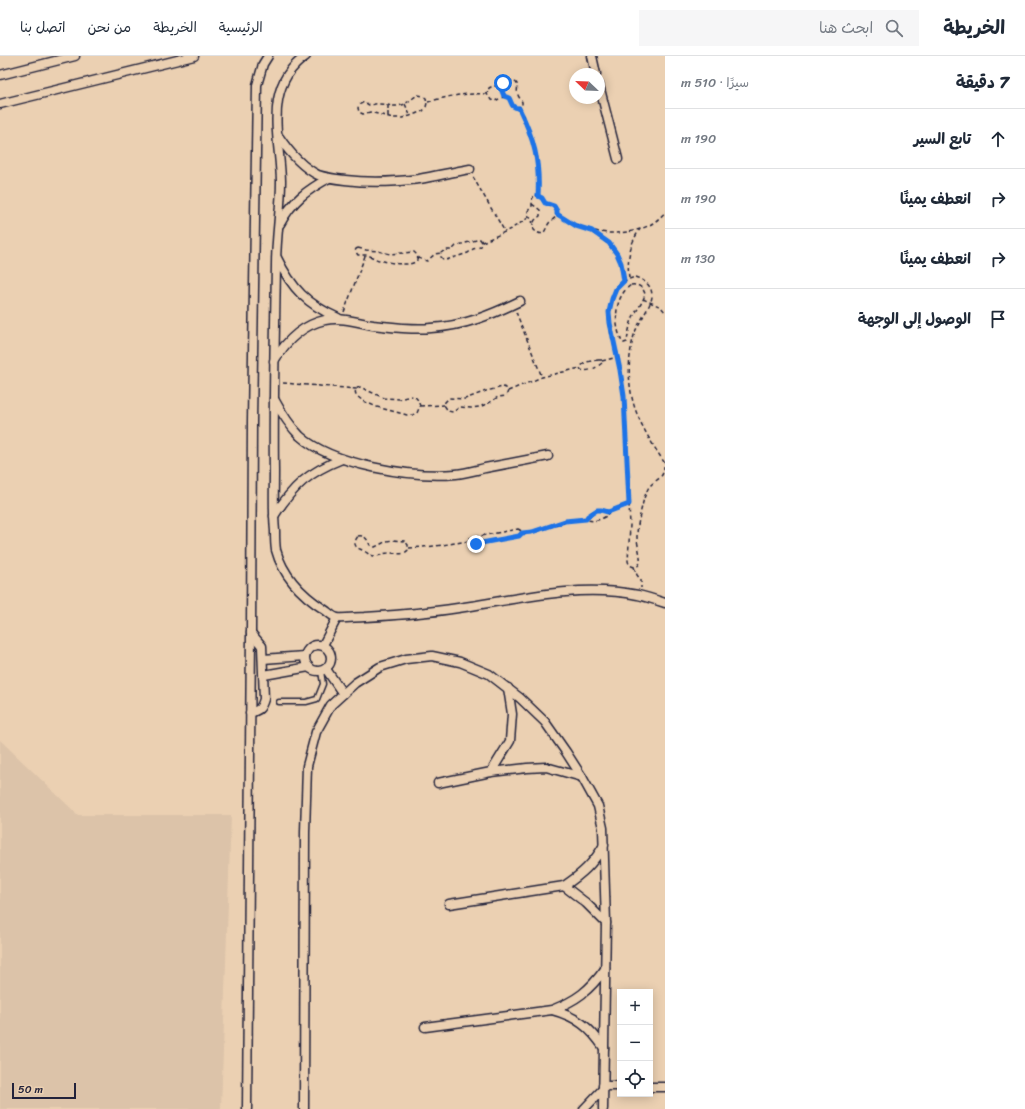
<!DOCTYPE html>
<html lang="ar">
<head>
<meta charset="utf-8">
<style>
	:root { --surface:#fff; --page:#f6f6f7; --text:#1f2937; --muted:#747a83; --line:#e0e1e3 }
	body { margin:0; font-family:Sriracha,"Playpen Sans Arabic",sans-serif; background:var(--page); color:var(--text); direction:rtl }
	.controls { position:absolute; right:12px; bottom:12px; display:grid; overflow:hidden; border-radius:0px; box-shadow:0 2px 10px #0003 }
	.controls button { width:36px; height:36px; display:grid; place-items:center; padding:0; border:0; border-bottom:1px solid var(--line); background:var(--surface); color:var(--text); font:20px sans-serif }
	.compass { position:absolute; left:569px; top:12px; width:36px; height:36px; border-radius:50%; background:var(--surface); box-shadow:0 2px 10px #0003; rotate:293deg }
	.scale { position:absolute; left:12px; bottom:10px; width:64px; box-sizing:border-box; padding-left:4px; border:2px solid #22223b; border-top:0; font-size:11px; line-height:14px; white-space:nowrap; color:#22223b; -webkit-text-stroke:3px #ebd0b2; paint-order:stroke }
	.stop { position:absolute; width:12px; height:12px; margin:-9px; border:3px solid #1a73e8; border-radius:50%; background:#fff }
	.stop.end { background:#1a73e8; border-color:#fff; box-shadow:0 1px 4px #0008 }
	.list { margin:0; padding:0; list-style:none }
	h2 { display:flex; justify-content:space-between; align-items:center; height:52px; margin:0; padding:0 16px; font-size:17px }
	h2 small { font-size:13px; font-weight:400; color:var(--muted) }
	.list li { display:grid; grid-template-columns:26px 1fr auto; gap:12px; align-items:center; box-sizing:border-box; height:60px; padding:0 16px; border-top:1px solid var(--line) }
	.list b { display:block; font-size:15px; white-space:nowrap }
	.list em { font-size:13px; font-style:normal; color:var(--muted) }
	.icon { flex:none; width:22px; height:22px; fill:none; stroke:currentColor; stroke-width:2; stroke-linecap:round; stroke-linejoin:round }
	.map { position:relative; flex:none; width:665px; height:1053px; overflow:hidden; direction:ltr }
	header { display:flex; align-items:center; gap:24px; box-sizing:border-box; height:56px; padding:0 20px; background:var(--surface); border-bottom:1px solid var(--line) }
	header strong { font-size:19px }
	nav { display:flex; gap:22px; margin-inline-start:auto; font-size:14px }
	.search { width:280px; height:36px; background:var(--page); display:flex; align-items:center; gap:10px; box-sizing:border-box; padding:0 14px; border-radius:0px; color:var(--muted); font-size:15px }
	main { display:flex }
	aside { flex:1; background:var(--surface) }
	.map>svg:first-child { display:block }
</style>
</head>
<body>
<header>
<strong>الخريطة</strong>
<div class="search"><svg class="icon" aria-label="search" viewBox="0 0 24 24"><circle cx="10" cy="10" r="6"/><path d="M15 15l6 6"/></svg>ابحث هنا</div>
<nav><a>الرئيسية</a><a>الخريطة</a><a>من نحن</a><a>اتصل بنا</a></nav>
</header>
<main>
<aside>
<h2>7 دقيقة<small>سيرًا · 510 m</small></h2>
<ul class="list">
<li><svg class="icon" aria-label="ahead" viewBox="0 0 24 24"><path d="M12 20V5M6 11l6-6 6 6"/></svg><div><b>تابع السير</b></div><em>190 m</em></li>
<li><svg class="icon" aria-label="right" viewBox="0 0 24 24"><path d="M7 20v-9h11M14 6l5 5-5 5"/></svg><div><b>انعطف يمينًا</b></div><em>190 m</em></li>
<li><svg class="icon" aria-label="right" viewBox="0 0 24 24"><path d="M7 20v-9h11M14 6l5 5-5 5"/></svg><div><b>انعطف يمينًا</b></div><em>130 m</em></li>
<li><svg class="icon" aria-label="arrive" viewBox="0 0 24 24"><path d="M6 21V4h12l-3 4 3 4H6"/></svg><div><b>الوصول إلى الوجهة</b></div></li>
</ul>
</aside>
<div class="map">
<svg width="665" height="1053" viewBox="0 0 665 1053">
	<rect width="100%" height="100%" fill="#ebd0b2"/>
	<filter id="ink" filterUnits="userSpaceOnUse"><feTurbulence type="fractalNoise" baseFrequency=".025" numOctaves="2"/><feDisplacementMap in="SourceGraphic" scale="8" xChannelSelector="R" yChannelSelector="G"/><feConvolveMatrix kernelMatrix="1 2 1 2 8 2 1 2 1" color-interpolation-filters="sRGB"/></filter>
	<g filter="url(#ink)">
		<!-- built -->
		<path fill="#dcc3a9" d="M0,684L78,759H231L221,1053H0Z"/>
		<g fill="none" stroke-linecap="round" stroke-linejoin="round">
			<!-- service casing -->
			<g stroke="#22223b" stroke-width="7">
				<path id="service" d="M279,646H306L317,643L323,628L321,615"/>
			</g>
			<!-- minor casing -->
			<g stroke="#22223b" stroke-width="11">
				<g id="minor">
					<path d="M306,0C262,30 280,82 281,125C281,153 276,181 276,209C275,278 273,346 274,415C274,435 273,455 275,475C275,481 275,488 276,494C283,520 303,540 325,554C328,556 333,561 337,562C342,563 358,561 365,561C401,559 436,556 471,550C526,541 582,528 638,539C647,541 656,544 665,547"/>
					<path d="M592,0L596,18"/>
					<path d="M0,19L75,0"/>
					<path d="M599,29L618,103"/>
					<path d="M0,48L194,0"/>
					<path d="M279,81C289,96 302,111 318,119C327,122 336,123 345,124C369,127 395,126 419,123C436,120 453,116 470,113"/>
					<path d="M280,168C292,145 307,134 329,122"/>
					<path d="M277,202C292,233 307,248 338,262"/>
					<path d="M274,305C286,285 302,269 325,264C341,261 357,266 373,269C392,271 412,274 431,272C464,270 491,259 520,245"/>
					<path d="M274,343C281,356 289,369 300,380C332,409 413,422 456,418C466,417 476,414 485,412C506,408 527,404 548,400"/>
					<path d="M274,460C293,430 309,416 342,403"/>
					<circle cx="318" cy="602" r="13"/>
					<path d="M323,589L337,562"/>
					<path d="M263,603L305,600"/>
					<path d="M326,613L343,638"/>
					<path d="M264,619L309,611"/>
					<path d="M250,657C259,654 261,653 264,643L262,590L251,577"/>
					<path d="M491,716L510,685L512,658L508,632"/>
					<path d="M438,727L491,716L527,712L546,711L582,721"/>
					<path d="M564,830L586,847L606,867"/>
					<path d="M449,848L564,830C582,818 593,808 604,789"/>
					<path d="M552,954C577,961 590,971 604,992"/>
					<path d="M425,971L552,954C577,944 589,935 605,913"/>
					<path d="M603,1030H620"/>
					<path d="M650,1031H665"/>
					<path d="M247,1053L251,577L252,366L257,29L263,8L268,0"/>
					<path d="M304,1053L305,776L307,710L316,676L331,649L355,627L380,611L406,603L432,600L460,606L489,618L520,642L545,666L566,696L582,721L598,750L603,772L606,867L603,1053"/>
					<path d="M584,1053L603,1033"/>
				</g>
			</g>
			<!-- path -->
			<g stroke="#22223b" stroke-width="1.5" stroke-dasharray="4 3" stroke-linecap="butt">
				<path d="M508,24C523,26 515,32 518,39C519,42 521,43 522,46V49C513,57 512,47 509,42L505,40L495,45L491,44L487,38L489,32L493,30H500Z"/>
				<path d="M500,30L504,39"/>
				<path d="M418,39L423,40L426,42L427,47L426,51L423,55L410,60L402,62H393L370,56L363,58L359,56L358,52L359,49L364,46L369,49C373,49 376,47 379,48C387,48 393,52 402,49C408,47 412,42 418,39Z"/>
				<path d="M428,46C448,40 466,37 487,38"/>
				<path d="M405,48L410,59"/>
				<path d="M519,52C534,83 540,105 538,139"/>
				<path d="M388,60V50"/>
				<path d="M473,121L505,176"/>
				<path d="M536,139L540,140L545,147L554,150L557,155C557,162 554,162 550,166C545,170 546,184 534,174L532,164L528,159V155L532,150V144L533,141Z"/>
				<path d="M532,148L540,154V160L535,164L533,168"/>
				<path d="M557,158C563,162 569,166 576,169C598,180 633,180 653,167C658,164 661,160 665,157"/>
				<path d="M593,176C614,190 621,198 624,224"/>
				<path d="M480,183L482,186V189L480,191L473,193L468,197L446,204L443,203L441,201V197L445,194H452L456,190L462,188Z"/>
				<path d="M482,186C499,179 515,172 529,161"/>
				<path d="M358,192L366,194L378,195L390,198L414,196C416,198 419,200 417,204C412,212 387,206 379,204C375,203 371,200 367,199C364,199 361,199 358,199L355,195L356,193Z"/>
				<path d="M418,202L427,205L435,198L441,197"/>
				<path d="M635,221C644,224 652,229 652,240C652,248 639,266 635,276C627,301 627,333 637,358C644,375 654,391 664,406C665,423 658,421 649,431C647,434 646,438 644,442C641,455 637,468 637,481C637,489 641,499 640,506C638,514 629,511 628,505L630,469L629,448L624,340L618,301L611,277L609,256L612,243L616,233L624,225Z"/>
				<path d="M629,222C627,204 629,189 640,173"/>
				<path d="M631,229C638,228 643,231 645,238C643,247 637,253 633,261C630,269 628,277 627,286L624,287L622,286C614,268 613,242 631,229Z"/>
				<path d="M643,243L661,251L665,256"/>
				<path d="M344,256L365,200"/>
				<path d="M516,256L542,321"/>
				<path d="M598,304H602V307C596,312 589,316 581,314L580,312C584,305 591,305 598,304Z"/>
				<path d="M602,305L618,301"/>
				<path d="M283,327L357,333"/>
				<path d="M503,331L506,332L508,335L506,340L498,341L489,347L479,351L471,352L460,351L453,356L448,355L444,349L445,346L449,342L465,343L486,335Z"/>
				<path d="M508,335L542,321L580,312"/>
				<path d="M407,341L399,343L384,342L360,331C355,332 354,336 357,340L363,345L377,351L407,359H412L417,357L420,350C418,344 417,340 410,340"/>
				<path d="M420,350L444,349"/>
				<path d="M608,456C599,452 591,455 586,463C593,467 602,463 608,459V456L629,448"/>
				<path d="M518,473L520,474L522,477L519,480L476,488L470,487L469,485L470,482L474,481Z"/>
				<path d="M522,477L533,476L565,465L586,463"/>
				<path d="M358,480C365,479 367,483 370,489L375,491L387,485L393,484L405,485L408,489V494C402,501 396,496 388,497C384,497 380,500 375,500C370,500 368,497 364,495C359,492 354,492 355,485Z"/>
				<path d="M409,492L435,490L469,485"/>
				<path d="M634,511L637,519L641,524V532"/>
			</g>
			<!-- service -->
			<use href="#service" stroke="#ebd0b2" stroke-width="4"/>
			<!-- minor -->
			<use href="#minor" stroke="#ebd0b2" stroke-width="8"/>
		</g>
	</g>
	<g fill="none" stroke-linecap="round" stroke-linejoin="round" filter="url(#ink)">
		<!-- route -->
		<path stroke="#1a73e8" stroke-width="5" d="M476,488L519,480L522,477L532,476L565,465L586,463L588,460L597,454H601L608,456L629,448L624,340L620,314L610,267L609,256L612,243L616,233L624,225L621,207L617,198L609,187L592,175L576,170L557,158V155L554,150L545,147L542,142L538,140C540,105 534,83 519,52C511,52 512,47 509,42L504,40L500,30L503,27"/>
	</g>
</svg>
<div class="controls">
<button>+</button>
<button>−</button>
<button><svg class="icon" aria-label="locate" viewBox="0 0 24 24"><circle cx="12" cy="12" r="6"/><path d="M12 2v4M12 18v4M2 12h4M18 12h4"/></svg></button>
</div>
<svg class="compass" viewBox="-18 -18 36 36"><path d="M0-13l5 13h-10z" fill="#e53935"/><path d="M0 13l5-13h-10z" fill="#747a83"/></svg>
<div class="scale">50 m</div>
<div class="stop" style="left:503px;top:27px"></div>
<div class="stop end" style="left:476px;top:488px"></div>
</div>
</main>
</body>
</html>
